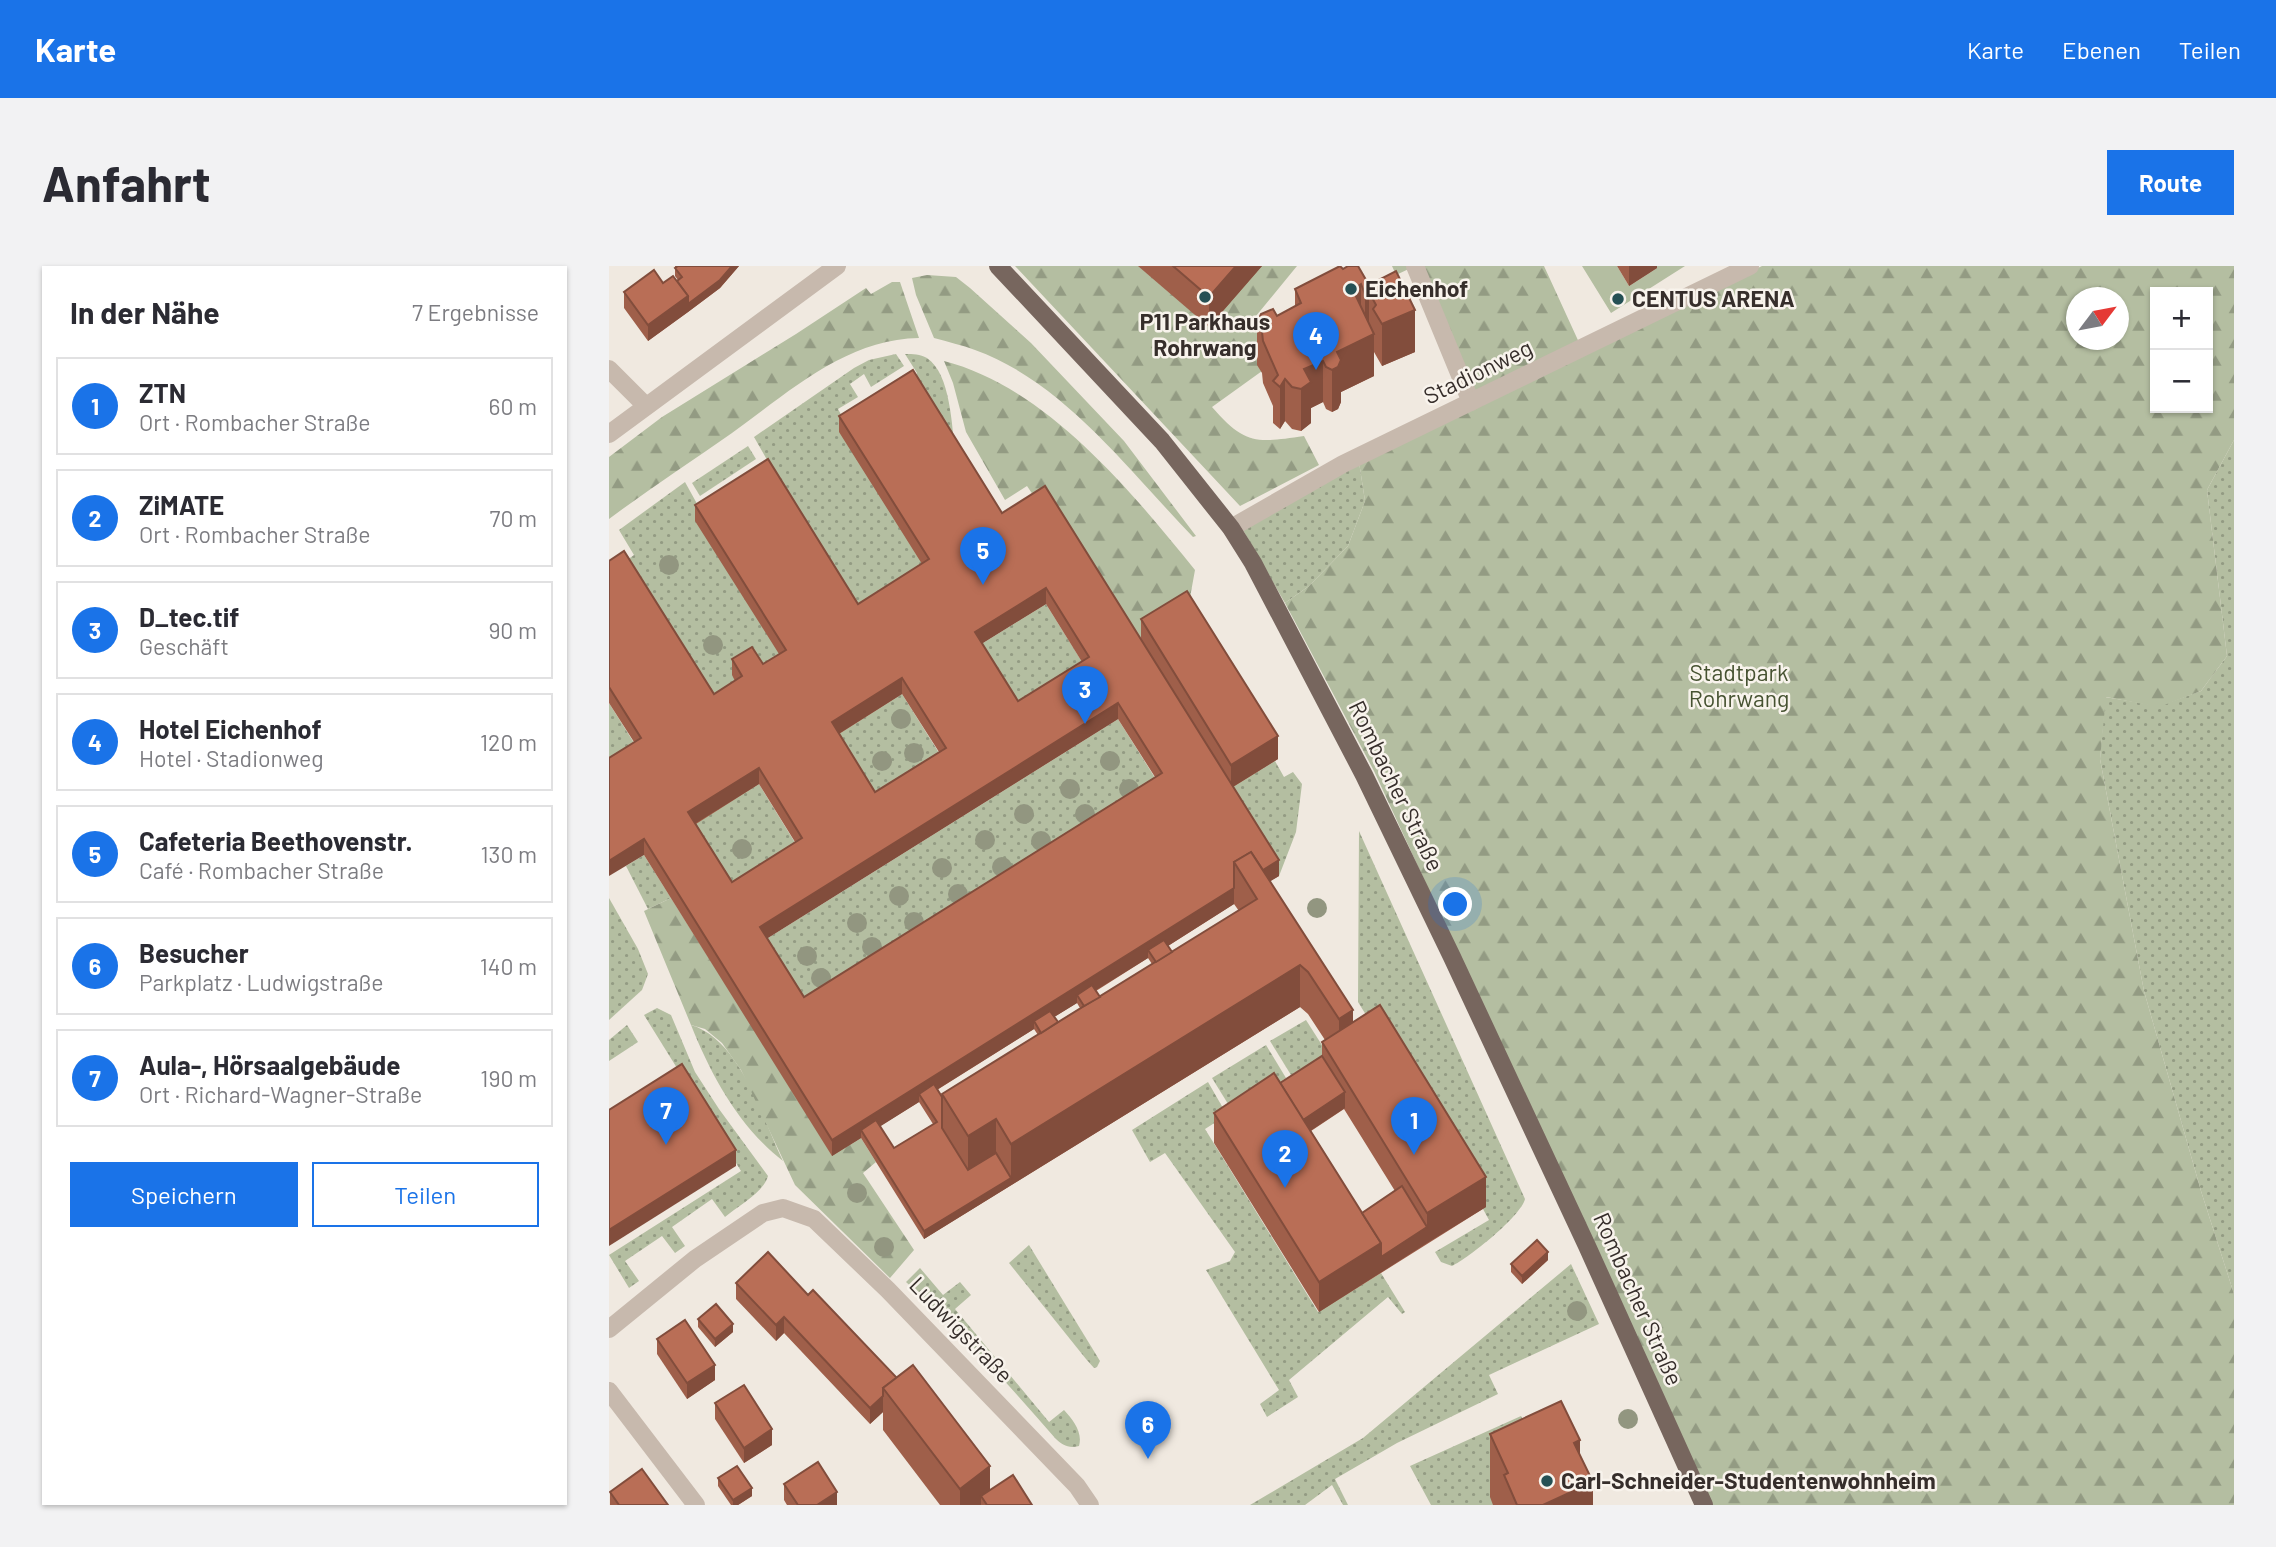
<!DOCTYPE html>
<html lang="de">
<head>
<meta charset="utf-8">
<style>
	:root { --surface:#fff; --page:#f2f2f3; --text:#2b2b33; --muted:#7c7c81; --line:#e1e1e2; --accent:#1a73e8 }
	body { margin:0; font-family:Barlow,sans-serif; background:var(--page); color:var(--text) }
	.controls { position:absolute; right:21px; top:21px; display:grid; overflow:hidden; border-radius:0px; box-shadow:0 2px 5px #0004 }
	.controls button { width:63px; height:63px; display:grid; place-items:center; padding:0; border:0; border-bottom:2px solid var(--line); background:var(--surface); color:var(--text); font:35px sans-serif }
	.compass { position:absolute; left:1457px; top:21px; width:63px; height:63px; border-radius:50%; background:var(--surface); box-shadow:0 2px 5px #0004; rotate:58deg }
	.you { position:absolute; left:847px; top:639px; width:24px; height:24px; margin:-18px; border:5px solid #fff; border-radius:50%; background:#1a73e8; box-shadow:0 0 0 10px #1a73e833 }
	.badge { display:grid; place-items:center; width:46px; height:46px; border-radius:50%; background:var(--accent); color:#fff; font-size:23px; font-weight:700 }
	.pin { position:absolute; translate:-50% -58px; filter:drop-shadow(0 2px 4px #0008) }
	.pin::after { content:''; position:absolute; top:37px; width:24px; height:21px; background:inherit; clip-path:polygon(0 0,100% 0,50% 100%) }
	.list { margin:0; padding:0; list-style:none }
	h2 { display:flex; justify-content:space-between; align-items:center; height:91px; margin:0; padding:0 28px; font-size:30px }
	h2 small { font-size:23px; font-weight:400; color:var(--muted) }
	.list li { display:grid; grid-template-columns:46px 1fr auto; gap:21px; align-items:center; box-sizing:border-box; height:98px; margin:0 14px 14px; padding:0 14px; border:2px solid var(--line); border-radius:0px }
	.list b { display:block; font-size:26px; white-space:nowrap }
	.list p { margin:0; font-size:23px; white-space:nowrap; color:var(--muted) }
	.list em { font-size:23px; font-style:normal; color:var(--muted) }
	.actions { display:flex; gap:14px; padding:21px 28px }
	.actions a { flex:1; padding:16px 0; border:2px solid var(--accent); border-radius:0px; text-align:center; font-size:24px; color:var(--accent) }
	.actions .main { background:var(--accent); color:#fff }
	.map { position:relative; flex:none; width:1625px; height:1239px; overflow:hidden; border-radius:0px }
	header { display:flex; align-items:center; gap:42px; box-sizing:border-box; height:98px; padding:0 35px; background:var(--accent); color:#fff }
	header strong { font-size:33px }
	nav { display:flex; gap:38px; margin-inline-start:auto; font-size:24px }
	.intro { display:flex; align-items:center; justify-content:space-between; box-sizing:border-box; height:168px; padding:0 42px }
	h1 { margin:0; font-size:49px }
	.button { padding:18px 32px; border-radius:0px; background:var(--accent); color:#fff; font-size:24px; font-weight:700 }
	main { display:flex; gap:42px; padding:0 42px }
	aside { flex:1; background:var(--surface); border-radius:0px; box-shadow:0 2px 5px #0004 }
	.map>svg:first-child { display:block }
</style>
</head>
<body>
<header>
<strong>Karte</strong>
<nav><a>Karte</a><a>Ebenen</a><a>Teilen</a></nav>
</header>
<div class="intro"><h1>Anfahrt</h1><a class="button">Route</a></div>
<main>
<aside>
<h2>In der Nähe<small>7 Ergebnisse</small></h2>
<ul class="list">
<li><span class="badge">1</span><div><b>ZTN</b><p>Ort · Rombacher Straße</p></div><em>60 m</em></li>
<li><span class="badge">2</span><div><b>ZiMATE</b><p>Ort · Rombacher Straße</p></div><em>70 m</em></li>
<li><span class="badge">3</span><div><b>D_tec.tif</b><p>Geschäft</p></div><em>90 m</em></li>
<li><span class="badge">4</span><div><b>Hotel Eichenhof</b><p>Hotel · Stadionweg</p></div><em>120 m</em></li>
<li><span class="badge">5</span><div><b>Cafeteria Beethovenstr.</b><p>Café · Rombacher Straße</p></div><em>130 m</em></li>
<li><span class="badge">6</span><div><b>Besucher</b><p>Parkplatz · Ludwigstraße</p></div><em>140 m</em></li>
<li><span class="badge">7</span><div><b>Aula-, Hörsaalgebäude</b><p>Ort · Richard-Wagner-Straße</p></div><em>190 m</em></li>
</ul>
<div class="actions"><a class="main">Speichern</a><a>Teilen</a></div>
</aside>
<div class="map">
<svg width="1625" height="1239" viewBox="0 0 1625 1239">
	<defs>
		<pattern id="green-dots" width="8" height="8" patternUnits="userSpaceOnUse" patternTransform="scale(1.75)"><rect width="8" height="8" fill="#b4bea1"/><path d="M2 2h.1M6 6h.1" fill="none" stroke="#939b83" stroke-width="1.8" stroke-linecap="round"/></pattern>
		<pattern id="forest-firs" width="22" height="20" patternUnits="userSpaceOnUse" patternTransform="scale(1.75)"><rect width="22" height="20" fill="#b4bea1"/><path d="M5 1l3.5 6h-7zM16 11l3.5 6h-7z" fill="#939b83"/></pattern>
	</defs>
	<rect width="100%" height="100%" fill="#f0e9e0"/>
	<!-- green -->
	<g fill="url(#green-dots)">
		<path d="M287,88L295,100L262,121L255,108L241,118L249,131L229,143L320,309L249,354L145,171L245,102L260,94Z"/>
		<path d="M296,88C304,88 311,88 318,92C342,108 343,162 346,187L304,120L308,107Z"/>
		<path d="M1625,174V1028L1592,925L1535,725L1491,493L1496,431L1550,440L1592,425L1618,390L1598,224Z"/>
		<path d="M139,180L147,193L91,230L83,217Z"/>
		<path d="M750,196L756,235L739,280L700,320L676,337L634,264Z"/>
		<path d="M76,216L177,399L105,444L14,297L25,289L10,264Z"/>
		<path d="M437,338L480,407L409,451L366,382Z"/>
		<path d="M293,428L337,498L266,542L223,472Z"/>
		<path d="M0,437L32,488L0,507Z"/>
		<path d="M509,453L553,523L195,746L151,677Z"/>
		<path d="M666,495L675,511L684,506L693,518L687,566L670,610L617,525Z"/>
		<path d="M150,518L193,588L123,631L79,562Z"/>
		<path d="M750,565L916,933C912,950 860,992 843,1000L832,996L826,986L880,954L874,943L876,941L749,736Z"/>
		<path d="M35,589L62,632L39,643L17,600Z"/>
		<path d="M0,632L29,683L39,708L33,724L0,754Z"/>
		<path d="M48,742L62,749L86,806L110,843L159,910C155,926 129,940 116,951L103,933L63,961L76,980L66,987L53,970L16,995L30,1015L20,1022L0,989L132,905L35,749Z"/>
		<path d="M697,754L718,787L682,809L661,775Z"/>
		<path d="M18,759L29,776L0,795V774Z"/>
		<path d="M82,759C132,774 153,852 174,895C130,861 102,809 82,759Z"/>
		<path d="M657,779L677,812L624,846L603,812Z"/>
		<path d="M599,816L618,849L596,863L709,1046L772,1007L796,1046L793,1048L779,1031L680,1114L689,1131L658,1151L651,1138L670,1124L597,1004L621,995L626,986L556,887L541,896L523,864Z"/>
		<path d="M420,979L491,1095L488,1101L485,1102L477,1093L400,997Z"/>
		<path d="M962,998L990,1058L880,1109L889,1128L788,1177L726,1213L739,1239H734L723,1219L696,1239H641L754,1172Z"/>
		<path d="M311,1002L334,1029L351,1016L362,1029L346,1043L440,1156L455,1144C464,1154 474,1166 470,1180C460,1183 453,1179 446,1172C398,1117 351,1064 297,1016Z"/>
		<path d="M912,1150L927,1181L980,1239H822L801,1200Z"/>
	</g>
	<!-- forest -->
	<g fill="url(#forest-firs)" fill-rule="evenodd">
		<path d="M406,0H688L647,50L661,63L660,100L603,141C636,179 647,177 695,170L710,199L631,240Z"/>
		<path d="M783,0H935L973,83L862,136L806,0L787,9Z"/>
		<path d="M1153,0H1625V174L1598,224L1618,390L1592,425L1550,441L1497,431L1491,493L1535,725L1592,925L1625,1028V1239H1104L765,505L676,337L700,320L739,280L756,235L750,196ZM1546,26H1599V142H1546ZM1468,32H1510V74H1468Z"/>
		<path d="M318,9L347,11L361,22L422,77L515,175L587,270L584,271C520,205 455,116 366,84C353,79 339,76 325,72L307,29L303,12Z"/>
		<path d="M283,16H291L310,72C237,73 180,126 123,167C82,196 40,223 0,253V191L53,151L187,68L257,22L262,28Z"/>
		<path d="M335,95C437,121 523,226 586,304L578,348L526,380L418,220L396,234L357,166L344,117Z"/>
		<path d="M62,632L224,889L252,872L267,896L254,907L305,984L281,1012L186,919L132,804L113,777L96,763L82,759L35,645Z"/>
	</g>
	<!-- pitch -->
	<path fill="#b4bea1" d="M973,0H1008L1020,20L1048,2L1047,0H1076L1002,47Z"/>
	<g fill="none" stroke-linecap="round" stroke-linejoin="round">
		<!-- minor -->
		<g stroke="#c7b9ad" stroke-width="18">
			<path d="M806,0L862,136"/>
			<path d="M0,103L37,140"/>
			<path d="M0,168L228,0"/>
			<path d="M622,262L734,198L1141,0"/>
			<path d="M0,1063L86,993L154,947L174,942L205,953L279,1024L468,1220L481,1239"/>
			<path d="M0,1125L87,1239"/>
		</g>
		<!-- major -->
		<path stroke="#77665e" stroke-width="18" d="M389,0L553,175L622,262L644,297L755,509L843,691L978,980L1095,1239"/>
	</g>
	<!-- trees -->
	<g fill="#929680">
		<circle cx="60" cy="299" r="10"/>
		<circle cx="104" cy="379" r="10"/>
		<circle cx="292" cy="453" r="10"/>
		<circle cx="305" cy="487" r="10"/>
		<circle cx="273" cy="495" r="10"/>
		<circle cx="501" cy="495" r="10"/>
		<circle cx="461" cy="523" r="10"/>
		<circle cx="520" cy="523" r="10"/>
		<circle cx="415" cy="548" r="10"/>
		<circle cx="476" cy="548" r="10"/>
		<circle cx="376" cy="574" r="10"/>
		<circle cx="432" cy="575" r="10"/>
		<circle cx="133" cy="583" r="10"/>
		<circle cx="393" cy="601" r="10"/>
		<circle cx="333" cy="602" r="10"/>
		<circle cx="349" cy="628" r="10"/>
		<circle cx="290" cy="630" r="10"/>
		<circle cx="708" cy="642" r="10"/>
		<circle cx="305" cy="656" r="10"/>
		<circle cx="248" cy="657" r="10"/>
		<circle cx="263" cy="681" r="10"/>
		<circle cx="198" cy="690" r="10"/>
		<circle cx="212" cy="712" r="10"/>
		<circle cx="248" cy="927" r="10"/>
		<circle cx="275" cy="981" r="10"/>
		<circle cx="968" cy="1045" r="10"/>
		<circle cx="1019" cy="1153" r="10"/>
	</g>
	<!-- wall -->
	<g fill="#9f5f4a" fill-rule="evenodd">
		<path d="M66,0H130L111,22L79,46L39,75L15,42V26L68,15L69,14L66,10Z"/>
		<path d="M529,0H653L600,61Z"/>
		<path d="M1008,0H1048V2L1020,20Z"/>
		<path d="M734,3L760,19L806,86L773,100L765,86V110L732,126V136L729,143L723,146L717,143L714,136L702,142V157L692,165L683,163L676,155L671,163L664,157V140L654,117L653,107L648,99V57L668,50L686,40V23Z"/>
		<path d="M230,150L393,247L532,374V353L669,493L624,521L670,610L661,615L744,756L877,941L710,1046L605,877V847L671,817L713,790V776L716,774L699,748L691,741L315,973L252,872L223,890L35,589L25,476L0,437V295L105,428L126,415L123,409V393L154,398L170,388L86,255V239L249,338L313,298L230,166ZM437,338L473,396L409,435L373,377ZM293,428L330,486L266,526L230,468ZM509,453L546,511L195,731L158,672ZM150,518L186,576L123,616L87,558ZM625,638L630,645L563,686L559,680ZM539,692L543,698L491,731L487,725ZM468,737L471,742L449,756L445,751ZM425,763L429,769L333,828V831L328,824ZM310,836L324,858L285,882L271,860ZM735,843L786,925L753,947L702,865Z"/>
		<path d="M939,994L913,1018L902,1006V998Z"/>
		<path d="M127,1017L199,1029L381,1224L423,1239H331L274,1164V1146L261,1158L175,1067L167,1075L127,1033Z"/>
		<path d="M89,1053L124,1066L106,1081L89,1061Z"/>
		<path d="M48,1073L106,1114L78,1133L48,1088Z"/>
		<path d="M106,1137L163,1179L135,1197L106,1153Z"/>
		<path d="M881,1168L971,1189L984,1239H884L881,1231Z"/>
		<path d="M109,1212L143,1230L129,1239H122L109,1220Z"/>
		<path d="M175,1218L228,1239H178L175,1234Z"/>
		<path d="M1,1226L59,1239H1Z"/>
	</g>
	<!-- shaded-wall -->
	<g fill="#824d3c">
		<path d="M123,0H130L111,22L79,46L39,75V59Z"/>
		<path d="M627,0H653L600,61V31Z"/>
		<path d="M1020,0H1048V2L1020,20Z"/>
		<path d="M752,18V60L744,24Z"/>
		<path d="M760,26V68L756,70V28Z"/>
		<path d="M806,44V86L773,100V58Z"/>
		<path d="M765,68V110L732,126V136L729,143L723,146V104L728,86Z"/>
		<path d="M714,95V136L702,142V157L692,165V123L695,103Z"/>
		<path d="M676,113V155L671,163V121Z"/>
		<path d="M437,322V338L366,382V366Z"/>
		<path d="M293,412V428L223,472V456Z"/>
		<path d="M509,437V453L151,677V661Z"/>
		<path d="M669,470V493L622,522V499Z"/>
		<path d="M150,502V518L79,562V546Z"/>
		<path d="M35,573V589L0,610V595Z"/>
		<path d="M670,594V610L644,626L637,615Z"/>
		<path d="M625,622V638L543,690L539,684V692L471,734L468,729V737L429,761L425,755V763L313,833L310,828V836L256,870L252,864V872L223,890V874Z"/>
		<path d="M691,699V741L315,973V965L402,912V878Z"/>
		<path d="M744,744V786L730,795V753Z"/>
		<path d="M736,826V842L689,873V858Z"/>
		<path d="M387,853V895L359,912V870Z"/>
		<path d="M127,884V900L0,980V964Z"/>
		<path d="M877,911V941L818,977V947Z"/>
		<path d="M818,961V977L710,1046V1016L772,977Z"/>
		<path d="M939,986V994L913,1018V1010Z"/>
		<path d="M175,1051V1067L167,1075V1059Z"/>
		<path d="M124,1058V1066L106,1081V1073Z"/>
		<path d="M106,1099V1114L78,1133V1117Z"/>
		<path d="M274,1130V1146L261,1158V1142Z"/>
		<path d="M163,1163V1179L135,1197V1182Z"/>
		<path d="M971,1174V1222L984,1216V1239H934L965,1177Z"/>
		<path d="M381,1200V1239L372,1230V1239H351V1223Z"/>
		<path d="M143,1222V1230L129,1239H124V1234Z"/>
		<path d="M228,1226V1239H208Z"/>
	</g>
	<!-- building -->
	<g fill="#b96e56" stroke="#824d3c" stroke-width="2" fill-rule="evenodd">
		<path d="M69,0H123L111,14L79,38V30L68,15L73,11L66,2Z"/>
		<path d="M564,0H627L600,31Z"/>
		<path d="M731,0L734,3L739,0H749L760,19L787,5L806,44L773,58L764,43L767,39L760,26L756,28L752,18L744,24L765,68L728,86L732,94L729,101L723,104L717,101L714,95L695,103L702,116L692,123L683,121L676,113L671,121L664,115L669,109L654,75L653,66L648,57L652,48L664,43L668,50L692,37L686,23Z"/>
		<path d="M45,4L54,17L64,10L79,30L39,59L15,26Z"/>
		<path d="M304,104L393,247L436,220L670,594L654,604L642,586L625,596V622L223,874L35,573L0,595V492L32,472L0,421V295L15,285L105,428L133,410L123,393L143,381L154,398L177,384L86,239L159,193L249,338L320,293L230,150ZM437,322L480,391L409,435L366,366ZM293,412L337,482L266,526L223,456ZM509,437L553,507L195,731L151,661ZM150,502L193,572L123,616L79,546Z"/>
		<path d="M578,325L669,470L622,499L532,353Z"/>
		<path d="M642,586L744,744L730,753L699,706L691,699L402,878L387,853L359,870L333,828L648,633L625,596Z"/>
		<path d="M555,674L563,686L547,696L539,684Z"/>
		<path d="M483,719L491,731L475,740L468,729Z"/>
		<path d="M771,739L877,911L818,947L713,776Z"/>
		<path d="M441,745L449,756L432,767L425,755Z"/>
		<path d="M713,790L736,826L694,854L671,817Z"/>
		<path d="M73,798L127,884L0,964V844Z"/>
		<path d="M665,807L772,977L710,1016L605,847Z"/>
		<path d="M325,818L333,831V862L359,904L387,887L402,912L315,965L252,864L267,854L285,882L328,856L310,828Z"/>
		<path d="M793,920L818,961L772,991V977L753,947Z"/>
		<path d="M928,974L939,986L913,1010L902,998Z"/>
		<path d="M159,986L199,1029L204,1024L288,1112L274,1122V1130L261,1142L175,1051L167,1059L127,1017Z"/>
		<path d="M107,1038L124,1058L106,1073L89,1053Z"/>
		<path d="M76,1054L106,1099L78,1117L48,1073Z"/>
		<path d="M304,1099L381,1200L351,1223L274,1122Z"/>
		<path d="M135,1119L163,1163L135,1182L106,1137Z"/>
		<path d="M952,1135L971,1174L965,1177L984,1216L934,1239H908L895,1209L899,1207L881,1168Z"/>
		<path d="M209,1196L228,1226L208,1239H189L175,1218Z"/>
		<path d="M128,1200L143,1222L124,1234L109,1212Z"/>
		<path d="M33,1203L59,1239H10L1,1226Z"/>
		<path d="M404,1209L423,1239H378L372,1230Z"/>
	</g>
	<!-- markers -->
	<g fill="#255054" stroke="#f8f3ec" stroke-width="2.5">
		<circle cx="742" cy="23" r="7"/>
		<circle cx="596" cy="31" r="7"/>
		<circle cx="1009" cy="33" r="7"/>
		<circle cx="938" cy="1215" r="7"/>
	</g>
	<g text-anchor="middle" stroke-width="5" stroke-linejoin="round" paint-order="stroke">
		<!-- poi labels -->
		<g font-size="23" font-weight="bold" fill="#362e2b" stroke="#f8f3ec" text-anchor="start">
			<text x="756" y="31">Eichenhof</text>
			<text x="1023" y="41">CENTUS ARENA</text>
			<text x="596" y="64" text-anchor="middle">P11 Parkhaus<tspan x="596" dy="26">Rohrwang</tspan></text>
			<text x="952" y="1223">Carl-Schneider-Studentenwohnheim</text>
		</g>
		<!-- street labels -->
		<g font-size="23" fill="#362e2b" stroke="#f8f3ec">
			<text transform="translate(869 106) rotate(-26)" y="8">Stadionweg</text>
			<text transform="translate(787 520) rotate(64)" y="8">Rombacher Straße</text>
			<text transform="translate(1029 1033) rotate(66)" y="8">Rombacher Straße</text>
			<text transform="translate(352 1064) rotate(46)" y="8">Ludwigstraße</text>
		</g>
		<!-- park labels -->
		<g font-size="23" fill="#465231" stroke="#f8f3ec">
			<text x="1130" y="415">Stadtpark<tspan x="1130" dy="26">Rohrwang</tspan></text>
		</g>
	</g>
</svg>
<div class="controls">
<button>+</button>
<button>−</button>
</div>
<svg class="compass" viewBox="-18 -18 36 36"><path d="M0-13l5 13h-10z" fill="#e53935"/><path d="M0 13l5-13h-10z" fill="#7c7c81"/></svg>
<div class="you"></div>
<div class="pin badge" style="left:805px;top:889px">1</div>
<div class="pin badge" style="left:676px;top:922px">2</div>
<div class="pin badge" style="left:476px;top:458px">3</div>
<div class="pin badge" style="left:707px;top:104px">4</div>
<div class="pin badge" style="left:374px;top:319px">5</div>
<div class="pin badge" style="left:539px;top:1193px">6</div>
<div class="pin badge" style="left:57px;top:879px">7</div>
</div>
</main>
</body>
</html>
